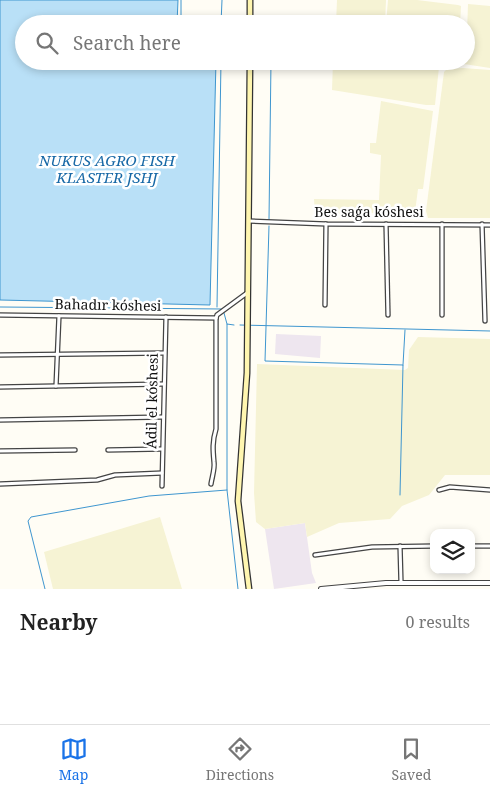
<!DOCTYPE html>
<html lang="en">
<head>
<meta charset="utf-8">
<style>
	:root { --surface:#fff; --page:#f6f6f6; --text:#222; --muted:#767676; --line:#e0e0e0; --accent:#1a73e8 }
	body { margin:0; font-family:"Noto Serif",serif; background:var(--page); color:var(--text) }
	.controls { position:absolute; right:15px; bottom:15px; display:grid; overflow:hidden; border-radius:10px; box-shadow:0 2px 8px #0003 }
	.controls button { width:45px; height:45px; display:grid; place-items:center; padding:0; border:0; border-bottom:1px solid var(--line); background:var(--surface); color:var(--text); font:25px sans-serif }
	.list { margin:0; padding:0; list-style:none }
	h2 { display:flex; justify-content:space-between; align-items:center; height:65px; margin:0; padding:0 20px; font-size:21px }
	h2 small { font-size:16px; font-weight:400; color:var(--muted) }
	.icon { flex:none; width:28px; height:28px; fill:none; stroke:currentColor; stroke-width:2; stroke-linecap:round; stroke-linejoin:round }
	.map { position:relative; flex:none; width:490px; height:589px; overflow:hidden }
	.search { position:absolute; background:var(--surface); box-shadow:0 2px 8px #0003; left:15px; right:15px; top:15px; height:55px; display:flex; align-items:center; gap:12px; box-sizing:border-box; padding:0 18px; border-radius:28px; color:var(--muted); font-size:19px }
	.sheet { height:135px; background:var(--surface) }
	nav { display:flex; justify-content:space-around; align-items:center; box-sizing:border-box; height:70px; border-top:1px solid var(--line); background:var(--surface); font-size:14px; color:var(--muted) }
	nav a { display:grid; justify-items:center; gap:2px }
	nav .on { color:var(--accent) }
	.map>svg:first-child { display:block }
</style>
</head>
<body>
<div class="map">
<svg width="490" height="589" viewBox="0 0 490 589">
	<rect width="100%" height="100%" fill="#fffdf5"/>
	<!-- industrial -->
	<g fill="#eee6ef">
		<path d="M276,334L321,336L320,358L275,354Z"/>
		<path d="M305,523L312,573L316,583L274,589L265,529Z"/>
	</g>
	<!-- farmland -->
	<g fill="#f6f3d4">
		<path d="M337,0H386L385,24H336Z"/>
		<path d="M388,0H417L458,5L461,6L460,24H386Z"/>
		<path d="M468,4L490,6V68L464,64L466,61Z"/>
		<path d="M333,61H458L456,64L443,65L439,67L435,105H426L332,90Z"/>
		<path d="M463,68L490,70V218H428L426,211L444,72L447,69Z"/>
		<path d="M381,101L433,111L423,189H418L415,212L315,214L314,199L379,200L381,155L370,153V143H376Z"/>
		<path d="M418,337L490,339V475H445L429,495L402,506L390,519L339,523L307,537L305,523L265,529L256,522L254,493L257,364L405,370L408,368L409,350Z"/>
		<path d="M160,517L182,589H53L44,552Z"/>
	</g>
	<!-- water -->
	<path fill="#b9e0f7" stroke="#3f96cf" d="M0,0H178L177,24H24V61H216L210,305L0,300Z"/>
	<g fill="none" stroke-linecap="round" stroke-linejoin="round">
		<!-- stream -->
		<g stroke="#3f96cf" stroke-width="1">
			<path d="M181,24V0"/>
			<path d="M221,24L222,0"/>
			<path d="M271,24V20"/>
			<path d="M269,220L271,61"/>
			<path d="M269,226L265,361L403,365L400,495"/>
			<path d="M0,307L221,309"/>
			<path d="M217,307L221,61"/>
			<path d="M224,313L227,324"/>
			<path d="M234,325L227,324V490L238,589"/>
			<path d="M240,325L490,331"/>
			<path d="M403,365L405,330"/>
			<path d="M45,589L28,521L31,517L149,496L227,490"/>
		</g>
		<!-- minor casing -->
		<g stroke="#444" stroke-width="5.5">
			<g id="minor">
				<path d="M249,221L326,224L490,225"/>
				<path d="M386,224L388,315"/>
				<path d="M442,224V315"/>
				<path d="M482,224L485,321"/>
				<path d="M325,305L326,224"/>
				<path d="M0,315L216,318"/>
				<path d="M216,318L217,315L247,293"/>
				<path d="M0,355L164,353"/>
				<path d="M56,386L59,316"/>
				<path d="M0,387L164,384"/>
				<path d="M0,420L163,417"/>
				<path d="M108,450L162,449"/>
				<path d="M0,451L75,450"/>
				<path d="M0,484L97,480L115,475L162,473"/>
				<path d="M211,484C212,477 215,469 214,462C213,451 212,442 216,429V318"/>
				<path d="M162,486L166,317"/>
				<path d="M439,490L450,487L490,490"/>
				<path d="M400,546L401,582"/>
				<path d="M471,546H490"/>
				<path d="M315,555L372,547L434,546"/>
			</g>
		</g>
		<!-- tertiary casing -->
		<g stroke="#444" stroke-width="6">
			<path id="tertiary" d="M321,589L386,583H490"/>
		</g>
		<!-- secondary casing -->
		<g stroke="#333" stroke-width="7">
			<g id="secondary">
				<path d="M250,24V0"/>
				<path d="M249,589L238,501L247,373L250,61"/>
			</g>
		</g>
		<!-- minor -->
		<use href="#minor" stroke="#fff" stroke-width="3"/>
		<!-- tertiary -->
		<use href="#tertiary" stroke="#fff" stroke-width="4"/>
		<!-- secondary -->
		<use href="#secondary" stroke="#fff6b0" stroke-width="4.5"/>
	</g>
	<g text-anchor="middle" stroke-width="5" stroke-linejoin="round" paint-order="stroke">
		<!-- street labels -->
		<g font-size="14" fill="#111" stroke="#fff">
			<text x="369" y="217">Bes saǵa kóshesi</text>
			<text transform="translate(108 305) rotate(1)" y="5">Bahadır kóshesi</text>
			<text transform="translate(152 401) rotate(-89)" y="5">Ádil el kóshesi</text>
		</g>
		<!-- water labels -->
		<g font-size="15" font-style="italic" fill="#1768a6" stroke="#fff">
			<text x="107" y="166">NUKUS AGRO FISH<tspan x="107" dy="17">KLASTER JSHJ</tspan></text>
		</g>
	</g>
</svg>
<div class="controls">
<button><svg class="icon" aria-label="layers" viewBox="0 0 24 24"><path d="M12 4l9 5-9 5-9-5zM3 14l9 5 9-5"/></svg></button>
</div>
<div class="search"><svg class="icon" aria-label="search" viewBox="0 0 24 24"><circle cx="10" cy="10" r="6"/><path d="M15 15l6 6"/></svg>Search here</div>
</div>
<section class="sheet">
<h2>Nearby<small>0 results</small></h2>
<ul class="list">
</ul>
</section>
<nav>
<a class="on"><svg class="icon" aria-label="map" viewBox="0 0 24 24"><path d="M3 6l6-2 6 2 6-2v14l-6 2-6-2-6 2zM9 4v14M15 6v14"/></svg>Map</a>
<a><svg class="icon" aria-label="directions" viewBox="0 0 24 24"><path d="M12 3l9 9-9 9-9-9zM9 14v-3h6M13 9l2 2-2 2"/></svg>Directions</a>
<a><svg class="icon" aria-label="saved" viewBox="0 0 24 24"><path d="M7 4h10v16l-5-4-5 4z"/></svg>Saved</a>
</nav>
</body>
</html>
